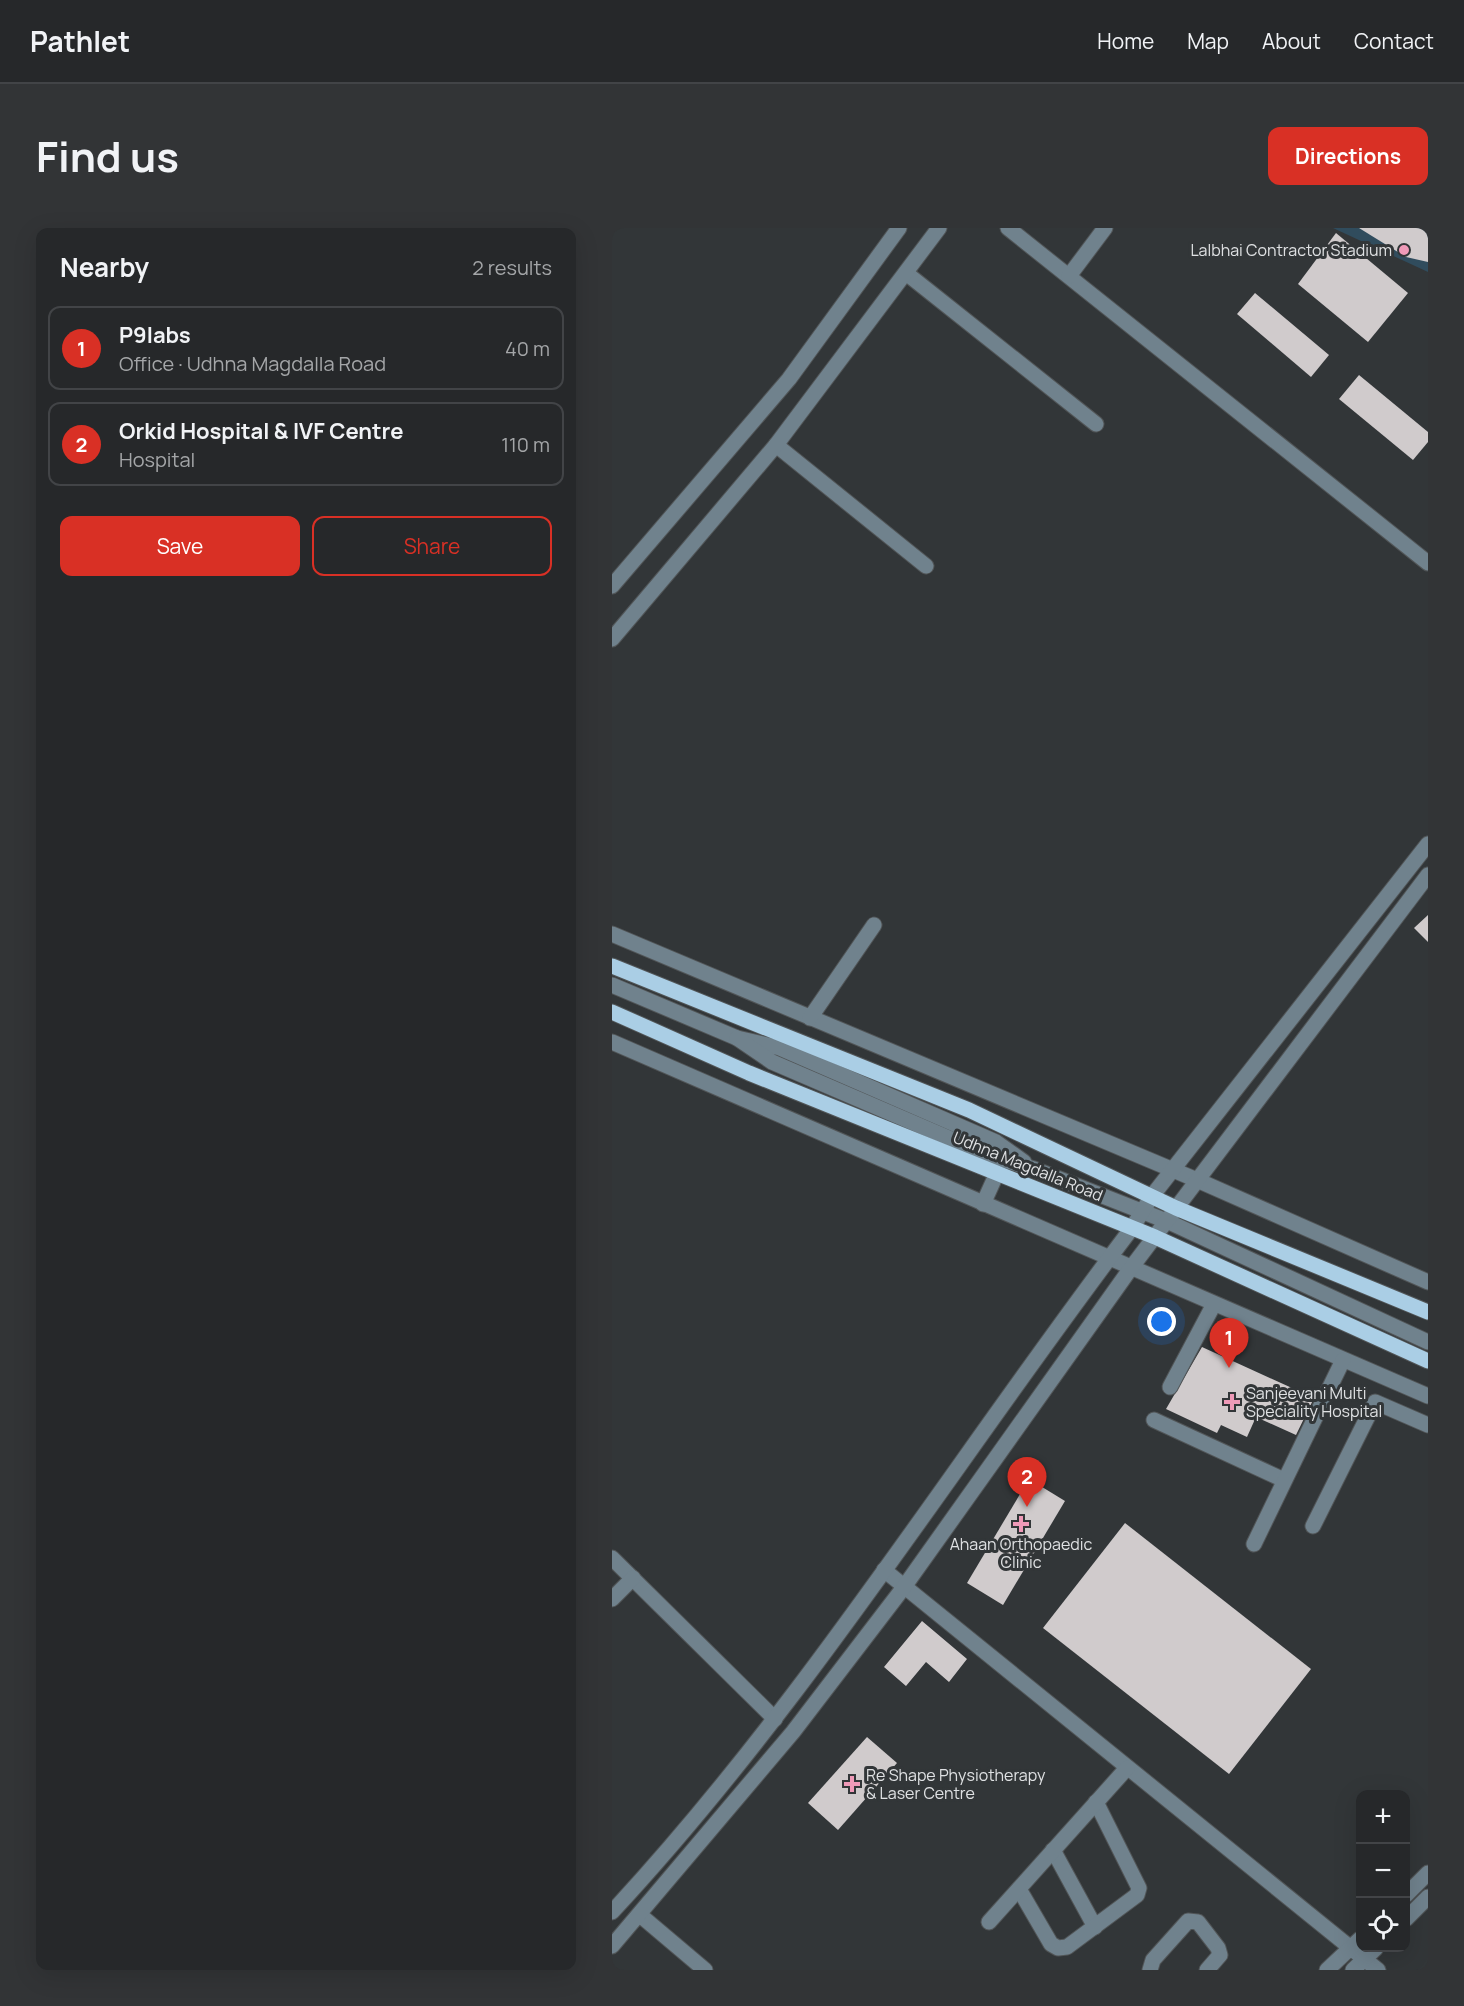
<!DOCTYPE html>
<html lang="en">
<head>
<meta charset="utf-8">
<style>
	:root { --surface:#26282a; --page:#323436; --text:#f1f3f6; --muted:#a4a6a8; --line:#424447; --accent:#d93025 }
	body { margin:0; font-family:Manrope,sans-serif; background:var(--page); color:var(--text) }
	.controls { position:absolute; right:18px; bottom:18px; display:grid; overflow:hidden; border-radius:12px; box-shadow:0 6px 24px #0002 }
	.controls button { width:54px; height:54px; display:grid; place-items:center; padding:0; border:0; border-bottom:2px solid var(--line); background:var(--surface); color:var(--text); font:30px sans-serif }
	.you { position:absolute; left:550px; top:1094px; width:21px; height:21px; margin:-15px; border:4px solid #fff; border-radius:50%; background:#1a73e8; box-shadow:0 0 0 9px #1a73e833 }
	.badge { display:grid; place-items:center; width:39px; height:39px; border-radius:50%; background:var(--accent); color:#fff; font-size:20px; font-weight:700 }
	.pin { position:absolute; translate:-50% -50px; filter:drop-shadow(0 2px 3px #0008) }
	.pin::after { content:''; position:absolute; top:32px; width:21px; height:18px; background:inherit; clip-path:polygon(0 0,100% 0,50% 100%) }
	.list { margin:0; padding:0; list-style:none }
	h2 { display:flex; justify-content:space-between; align-items:center; height:78px; margin:0; padding:0 24px; font-size:26px }
	h2 small { font-size:20px; font-weight:400; color:var(--muted) }
	.list li { display:grid; grid-template-columns:39px 1fr auto; gap:18px; align-items:center; box-sizing:border-box; height:84px; margin:0 12px 12px; padding:0 12px; border:2px solid var(--line); border-radius:12px }
	.list b { display:block; font-size:22px; white-space:nowrap }
	.list p { margin:0; font-size:20px; white-space:nowrap; color:var(--muted) }
	.list em { font-size:20px; font-style:normal; color:var(--muted) }
	.actions { display:flex; gap:12px; padding:18px 24px }
	.actions a { flex:1; padding:14px 0; border:2px solid var(--accent); border-radius:12px; text-align:center; font-size:21px; color:var(--accent) }
	.actions .main { background:var(--accent); color:#fff }
	.icon { flex:none; width:33px; height:33px; fill:none; stroke:currentColor; stroke-width:2; stroke-linecap:round; stroke-linejoin:round }
	.map { position:relative; flex:none; width:816px; height:1742px; overflow:hidden; border-radius:12px }
	header { display:flex; align-items:center; gap:36px; box-sizing:border-box; height:84px; padding:0 30px; background:var(--surface); border-bottom:2px solid var(--line) }
	header strong { font-size:28px }
	nav { display:flex; gap:33px; margin-inline-start:auto; font-size:21px }
	.intro { display:flex; align-items:center; justify-content:space-between; box-sizing:border-box; height:144px; padding:0 36px }
	h1 { margin:0; font-size:42px }
	.button { padding:15px 27px; border-radius:12px; background:var(--accent); color:#fff; font-size:21px; font-weight:700 }
	main { display:flex; gap:36px; padding:0 36px }
	aside { flex:1; background:var(--surface); border-radius:12px; box-shadow:0 6px 24px #0002 }
	.map>svg:first-child { display:block }
</style>
</head>
<body>
<header>
<strong>Pathlet</strong>
<nav><a>Home</a><a>Map</a><a>About</a><a>Contact</a></nav>
</header>
<div class="intro"><h1>Find us</h1><a class="button">Directions</a></div>
<main>
<aside>
<h2>Nearby<small>2 results</small></h2>
<ul class="list">
<li><span class="badge">1</span><div><b>P9labs</b><p>Office · Udhna Magdalla Road</p></div><em>40 m</em></li>
<li><span class="badge">2</span><div><b>Orkid Hospital &amp; IVF Centre</b><p>Hospital</p></div><em>110 m</em></li>
</ul>
<div class="actions"><a class="main">Save</a><a>Share</a></div>
</aside>
<div class="map">
<svg width="816" height="1742" viewBox="0 0 816 1742">
	<rect width="100%" height="100%" fill="#323638"/>
	<!-- green -->
	<path fill="#304c5d" d="M721,0H816V44Z"/>
	<!-- building -->
	<g fill="#d0cbcc">
		<path d="M747,0H816V34L794,29Z"/>
		<path d="M724,5L796,65L756,114L686,56Z"/>
		<path d="M643,65L717,127L699,149L625,86Z"/>
		<path d="M747,147L816,204V214L801,232L727,171Z"/>
		<path d="M816,687V714L802,700Z"/>
		<path d="M590,1119L702,1170L684,1207L644,1189L635,1209L609,1197L605,1205L554,1181Z"/>
		<path d="M417,1251L453,1273L391,1377L355,1355Z"/>
		<path d="M513,1295L699,1441L617,1546L431,1400Z"/>
		<path d="M310,1393L355,1431L337,1454L314,1434L294,1458L272,1439Z"/>
		<path d="M255,1509L285,1535L226,1602L196,1575Z"/>
	</g>
	<g fill="none" stroke-linecap="round" stroke-linejoin="round">
		<!-- minor casing -->
		<g stroke="#515557" stroke-width="17">
			<g id="minor">
				<path d="M396,0L816,335"/>
				<path d="M294,45L484,196"/>
				<path d="M457,48L493,0"/>
				<path d="M164,217L314,338"/>
				<path d="M0,358L177,151L287,0"/>
				<path d="M0,411L164,217L327,0"/>
				<path d="M0,706L585,952L816,1054"/>
				<path d="M0,757L125,810L168,820L384,914L412,934"/>
				<path d="M198,790L262,697"/>
				<path d="M125,810L160,834L376,927L422,941L557,994L816,1114"/>
				<path d="M0,814L816,1168"/>
				<path d="M371,976L385,945"/>
				<path d="M558,1159L602,1076"/>
				<path d="M542,1192L672,1252"/>
				<path d="M701,1298L763,1174L816,1197"/>
				<path d="M642,1316L731,1132"/>
				<path d="M0,1330L163,1491"/>
				<path d="M272,1342L766,1742"/>
				<path d="M0,1371L21,1350"/>
				<path d="M441,1622L483,1699"/>
				<path d="M407,1661L439,1716L446,1720L455,1719L525,1667L527,1660L484,1574"/>
				<path d="M794,1667L816,1645"/>
				<path d="M0,1684C195,1474 347,1227 520,1000L540,968L816,616"/>
				<path d="M28,1687L93,1742"/>
				<path d="M794,1691L816,1669"/>
				<path d="M377,1694L515,1540"/>
				<path d="M0,1718L181,1504L292,1359L519,1040L816,647"/>
				<path d="M538,1742L541,1732L576,1693L586,1694L606,1720L608,1727L595,1742"/>
				<path d="M715,1742L748,1711"/>
				<path d="M741,1742L764,1720"/>
			</g>
		</g>
		<!-- major casing -->
		<g stroke="#515557" stroke-width="17">
			<g id="major">
				<path d="M0,738L357,882L564,980L816,1084"/>
				<path d="M0,784L137,845L543,1009L816,1133"/>
			</g>
		</g>
		<!-- minor -->
		<use href="#minor" stroke="#70828d" stroke-width="15"/>
		<!-- major -->
		<use href="#major" stroke="#aacee5" stroke-width="15"/>
	</g>
	<!-- markers -->
	<g fill="#ef9ab8" stroke="#323638" stroke-width="2">
		<circle cx="792" cy="22" r="6"/>
		<path d="M617 1165h6v6h6v6h-6v6h-6v-6h-6v-6h6z"/>
		<path d="M406 1287h6v6h6v6h-6v6h-6v-6h-6v-6h6z"/>
		<path d="M237 1547h6v6h6v6h-6v6h-6v-6h-6v-6h6z"/>
	</g>
	<g text-anchor="middle" stroke-width="6" stroke-linejoin="round" paint-order="stroke">
		<!-- poi labels -->
		<g font-size="16" fill="#dfe1e3" stroke="#323638" text-anchor="start">
			<text x="780" y="28" text-anchor="end">Lalbhai Contractor Stadium</text>
			<text x="634" y="1171">Sanjeevani Multi<tspan x="634" dy="18">Speciality Hospital</tspan></text>
			<text x="409" y="1322" text-anchor="middle">Ahaan Orthopaedic<tspan x="409" dy="18">Clinic</tspan></text>
			<text x="254" y="1553">Re Shape Physiotherapy<tspan x="254" dy="18">&amp; Laser Centre</tspan></text>
		</g>
		<!-- street labels -->
		<g font-size="16" fill="#dfe1e3" stroke="#323638">
			<text transform="translate(416 938) rotate(22)" y="6">Udhna Magdalla Road</text>
		</g>
	</g>
</svg>
<div class="controls">
<button>+</button>
<button>−</button>
<button><svg class="icon" aria-label="locate" viewBox="0 0 24 24"><circle cx="12" cy="12" r="6"/><path d="M12 2v4M12 18v4M2 12h4M18 12h4"/></svg></button>
</div>
<div class="you"></div>
<div class="pin badge" style="left:617px;top:1140px">1</div>
<div class="pin badge" style="left:415px;top:1279px">2</div>
</div>
</main>
</body>
</html>
